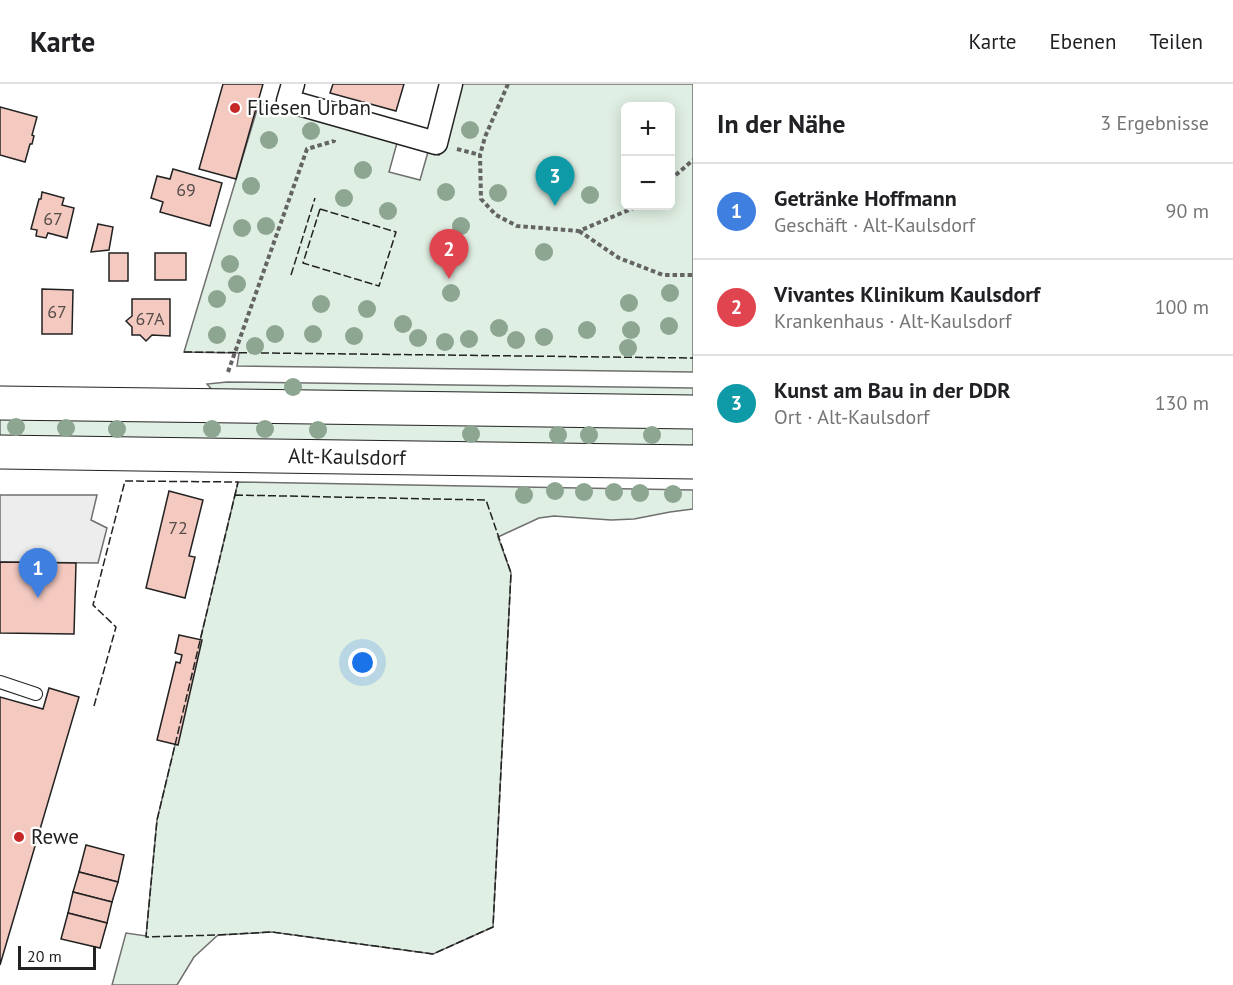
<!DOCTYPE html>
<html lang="de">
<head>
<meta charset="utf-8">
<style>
	:root { --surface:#fff; --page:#f6f6f6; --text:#202124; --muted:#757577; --line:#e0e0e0; --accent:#b45309 }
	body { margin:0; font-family:"PT Sans",sans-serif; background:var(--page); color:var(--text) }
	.controls { position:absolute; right:18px; top:18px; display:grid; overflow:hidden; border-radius:9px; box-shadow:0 3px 15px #0003 }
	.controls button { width:54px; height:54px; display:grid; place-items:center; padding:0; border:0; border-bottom:2px solid var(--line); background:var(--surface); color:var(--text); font:30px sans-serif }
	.scale { position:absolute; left:18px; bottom:15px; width:78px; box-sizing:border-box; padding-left:6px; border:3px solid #222; border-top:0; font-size:16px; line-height:21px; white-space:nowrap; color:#222; -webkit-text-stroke:4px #fff; paint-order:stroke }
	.you { position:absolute; left:363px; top:579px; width:21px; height:21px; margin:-15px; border:4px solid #fff; border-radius:50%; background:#1a73e8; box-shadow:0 0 0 9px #1a73e833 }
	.badge { display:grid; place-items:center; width:39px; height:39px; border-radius:50%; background:var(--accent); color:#fff; font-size:20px; font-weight:700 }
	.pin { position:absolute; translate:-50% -50px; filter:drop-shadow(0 2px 3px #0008) }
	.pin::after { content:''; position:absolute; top:32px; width:21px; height:18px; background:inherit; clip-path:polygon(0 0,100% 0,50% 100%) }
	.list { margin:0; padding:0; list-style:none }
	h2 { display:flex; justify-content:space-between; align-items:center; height:78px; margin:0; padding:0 24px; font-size:26px }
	h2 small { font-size:20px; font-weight:400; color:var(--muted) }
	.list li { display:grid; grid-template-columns:39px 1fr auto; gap:18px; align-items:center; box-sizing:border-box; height:96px; padding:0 24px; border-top:2px solid var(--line) }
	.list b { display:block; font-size:22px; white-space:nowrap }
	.list p { margin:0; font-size:20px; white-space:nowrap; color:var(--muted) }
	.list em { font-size:20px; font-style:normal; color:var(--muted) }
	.map { position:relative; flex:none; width:693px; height:901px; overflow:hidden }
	header { display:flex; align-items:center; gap:36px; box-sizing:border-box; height:84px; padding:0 30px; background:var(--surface); border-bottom:2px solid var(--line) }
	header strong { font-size:28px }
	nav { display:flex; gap:33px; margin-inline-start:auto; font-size:21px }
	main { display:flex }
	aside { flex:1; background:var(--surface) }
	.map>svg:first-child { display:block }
</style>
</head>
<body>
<header>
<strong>Karte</strong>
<nav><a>Karte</a><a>Ebenen</a><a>Teilen</a></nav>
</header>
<main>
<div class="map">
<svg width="693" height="901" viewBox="0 0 693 901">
	<rect width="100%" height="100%" fill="#fff"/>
	<!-- green -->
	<g fill="#e0efe3" stroke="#6f6f6f" stroke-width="1.5" fill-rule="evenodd">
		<path d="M459,0H693V288L237,282L239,269L184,268L259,19L397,59L389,88L420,96L428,68L439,71ZM626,22H670V122H626Z"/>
		<path d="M227,298L693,304V314L214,308L207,300Z"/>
		<path d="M0,334L693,342V361L683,363L0,353Z"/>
		<path d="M238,398L693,406V425L670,428L634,435L611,436L554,432L539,434L498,453L511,489L493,843L433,870L272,848L218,851L194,873L177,901H112L126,849L146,852L157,736Z"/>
	</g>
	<!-- parking -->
	<path fill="#ededed" stroke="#6f6f6f" stroke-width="1.5" d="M0,411H97L91,436L107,444L98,479L0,478Z"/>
	<!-- building -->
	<g fill="#f3c9c0" stroke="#222" stroke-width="1.5">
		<path d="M223,0H263L236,95L199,85Z"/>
		<path d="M333,0H404L396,27L330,9Z"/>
		<path d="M0,23L37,33L32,51L34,52L32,60H30L25,78L0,71Z"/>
		<path d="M173,85L222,99L210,142L160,128L163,118L151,114L157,92L170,95Z"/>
		<path d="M42,108L64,114L62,121L74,124L67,154L48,149L46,154L36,152L37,146L31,145L39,115H41Z"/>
		<path d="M98,140L113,143L109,166L91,168Z"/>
		<rect x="109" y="169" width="19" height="28"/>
		<rect x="155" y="169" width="31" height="27"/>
		<path d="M42,205L73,206L72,250H42Z"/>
		<path d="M132,215H170V252L152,251L146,257L140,251H132V243L126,237L132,232Z"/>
		<path d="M169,407L203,416L189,472L195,473L185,514L146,504Z"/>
		<path d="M0,478L76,479L74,550L0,549Z"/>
		<path d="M179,551L202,556L178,661L157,656L176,578L180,579L182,571L175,569Z"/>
		<path d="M49,604L79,613L0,881V613L43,625Z"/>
		<path d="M86,761L124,771L118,798L79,788Z"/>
		<path d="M79,788L118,798L112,818L73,808Z"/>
		<path d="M73,808L112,818L107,839L68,829Z"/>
		<path d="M68,829L107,839L100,864L61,855Z"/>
	</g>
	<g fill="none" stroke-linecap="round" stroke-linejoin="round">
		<!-- lane casing -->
		<g stroke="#222" stroke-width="14">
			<path id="lane" d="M0,598L36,610"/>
		</g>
		<!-- street casing -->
		<g stroke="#222" stroke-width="25">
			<path id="street" d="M293,0L288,17L436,59L451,0"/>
		</g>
		<!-- primary casing -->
		<g stroke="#222" stroke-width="35">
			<g id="primary">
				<path d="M0,319L693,328"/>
				<path d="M0,368L693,378"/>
			</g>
		</g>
		<!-- path -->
		<g stroke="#646464" stroke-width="4" stroke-dasharray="4.5 3" stroke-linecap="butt">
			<path d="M508,0L485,53L480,71L481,115L496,131L517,142L579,147L638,122"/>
			<path d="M457,65L480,71"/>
			<path d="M670,96L693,76"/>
			<path d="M579,147L619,174L663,191H693"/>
			<path d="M228,288L307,65L334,57V56"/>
		</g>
		<!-- lane -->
		<use href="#lane" stroke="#fff" stroke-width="12"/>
		<!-- street -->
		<use href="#street" stroke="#fff" stroke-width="22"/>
		<!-- primary -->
		<use href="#primary" stroke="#fff" stroke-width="33"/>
		<!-- fence -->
		<g stroke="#222" stroke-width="1.5" stroke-dasharray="8 3" stroke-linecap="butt">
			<path d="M320,125L396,148L379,202L303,179Z"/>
			<path d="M291,191L315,114"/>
			<path d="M184,268L693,274"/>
			<path d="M235,411L486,416L511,489L493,843L433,870L272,848L218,851L146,853L157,736Z"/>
			<path d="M94,622L116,543L93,521L125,397L238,398L235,411"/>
		</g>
	</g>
	<!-- trees -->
	<g fill="#8da692">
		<circle cx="470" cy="46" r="9"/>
		<circle cx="311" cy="47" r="9"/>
		<circle cx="269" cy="56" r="9"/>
		<circle cx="363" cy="86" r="9"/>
		<circle cx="251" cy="102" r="9"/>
		<circle cx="446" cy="108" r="9"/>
		<circle cx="498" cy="109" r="9"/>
		<circle cx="590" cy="111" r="9"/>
		<circle cx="344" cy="114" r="9"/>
		<circle cx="388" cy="127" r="9"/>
		<circle cx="266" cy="142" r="9"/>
		<circle cx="461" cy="142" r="9"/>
		<circle cx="242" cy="144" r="9"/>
		<circle cx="544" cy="168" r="9"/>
		<circle cx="230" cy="180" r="9"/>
		<circle cx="237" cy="200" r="9"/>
		<circle cx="451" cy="209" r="9"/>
		<circle cx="670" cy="209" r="9"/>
		<circle cx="217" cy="215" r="9"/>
		<circle cx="629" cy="219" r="9"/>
		<circle cx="321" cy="220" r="9"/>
		<circle cx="367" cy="225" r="9"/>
		<circle cx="403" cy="240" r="9"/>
		<circle cx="669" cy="242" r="9"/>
		<circle cx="499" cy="244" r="9"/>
		<circle cx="587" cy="246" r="9"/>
		<circle cx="631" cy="246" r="9"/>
		<circle cx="275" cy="250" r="9"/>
		<circle cx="313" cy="250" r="9"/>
		<circle cx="217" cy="251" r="9"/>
		<circle cx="354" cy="252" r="9"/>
		<circle cx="544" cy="253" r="9"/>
		<circle cx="418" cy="254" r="9"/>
		<circle cx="469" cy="255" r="9"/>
		<circle cx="516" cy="256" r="9"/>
		<circle cx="445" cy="258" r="9"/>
		<circle cx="255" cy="262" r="9"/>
		<circle cx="628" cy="264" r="9"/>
		<circle cx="293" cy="303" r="9"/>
		<circle cx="16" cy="343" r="9"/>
		<circle cx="66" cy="344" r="9"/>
		<circle cx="117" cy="345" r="9"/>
		<circle cx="212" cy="345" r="9"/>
		<circle cx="265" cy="345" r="9"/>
		<circle cx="318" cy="346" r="9"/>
		<circle cx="471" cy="350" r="9"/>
		<circle cx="558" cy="351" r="9"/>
		<circle cx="589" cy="351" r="9"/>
		<circle cx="652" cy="351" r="9"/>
		<circle cx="555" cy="407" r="9"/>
		<circle cx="584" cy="408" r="9"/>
		<circle cx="614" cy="408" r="9"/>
		<circle cx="640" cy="409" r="9"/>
		<circle cx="673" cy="410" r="9"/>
		<circle cx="524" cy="411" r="9"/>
	</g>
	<!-- markers -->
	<g fill="#c62828" stroke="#fff" stroke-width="2">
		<circle cx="235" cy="24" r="6"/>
		<circle cx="19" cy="753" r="6"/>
	</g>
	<g text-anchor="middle" stroke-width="4.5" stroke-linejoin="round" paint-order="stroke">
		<!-- number labels -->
		<g font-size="18" fill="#564c4a">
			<text x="186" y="112">69</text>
			<text x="53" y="141">67</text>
			<text x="57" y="234">67</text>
			<text x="150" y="241">67A</text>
			<text x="178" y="450">72</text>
		</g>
		<!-- poi labels -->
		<g font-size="21" fill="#222" stroke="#fff" text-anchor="start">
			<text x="247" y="31">Fliesen Urban</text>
			<text x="31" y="760">Rewe</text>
		</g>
		<!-- street labels -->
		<g font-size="21" fill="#222" stroke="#fff">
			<text transform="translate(347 373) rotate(1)" y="7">Alt-Kaulsdorf</text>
		</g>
	</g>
</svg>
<div class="controls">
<button>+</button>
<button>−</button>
</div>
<div class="scale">20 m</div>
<div class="you"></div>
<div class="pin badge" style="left:38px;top:514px;background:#3f7fe0">1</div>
<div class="pin badge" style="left:449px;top:195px;background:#e0444e">2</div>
<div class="pin badge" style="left:555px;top:122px;background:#0f9aa8">3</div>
</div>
<aside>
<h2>In der Nähe<small>3 Ergebnisse</small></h2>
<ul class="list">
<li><span class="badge" style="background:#3f7fe0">1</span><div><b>Getränke Hoffmann</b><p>Geschäft · Alt-Kaulsdorf</p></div><em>90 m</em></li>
<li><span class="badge" style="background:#e0444e">2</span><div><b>Vivantes Klinikum Kaulsdorf</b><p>Krankenhaus · Alt-Kaulsdorf</p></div><em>100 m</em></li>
<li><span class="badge" style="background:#0f9aa8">3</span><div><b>Kunst am Bau in der DDR</b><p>Ort · Alt-Kaulsdorf</p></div><em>130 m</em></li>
</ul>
</aside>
</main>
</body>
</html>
